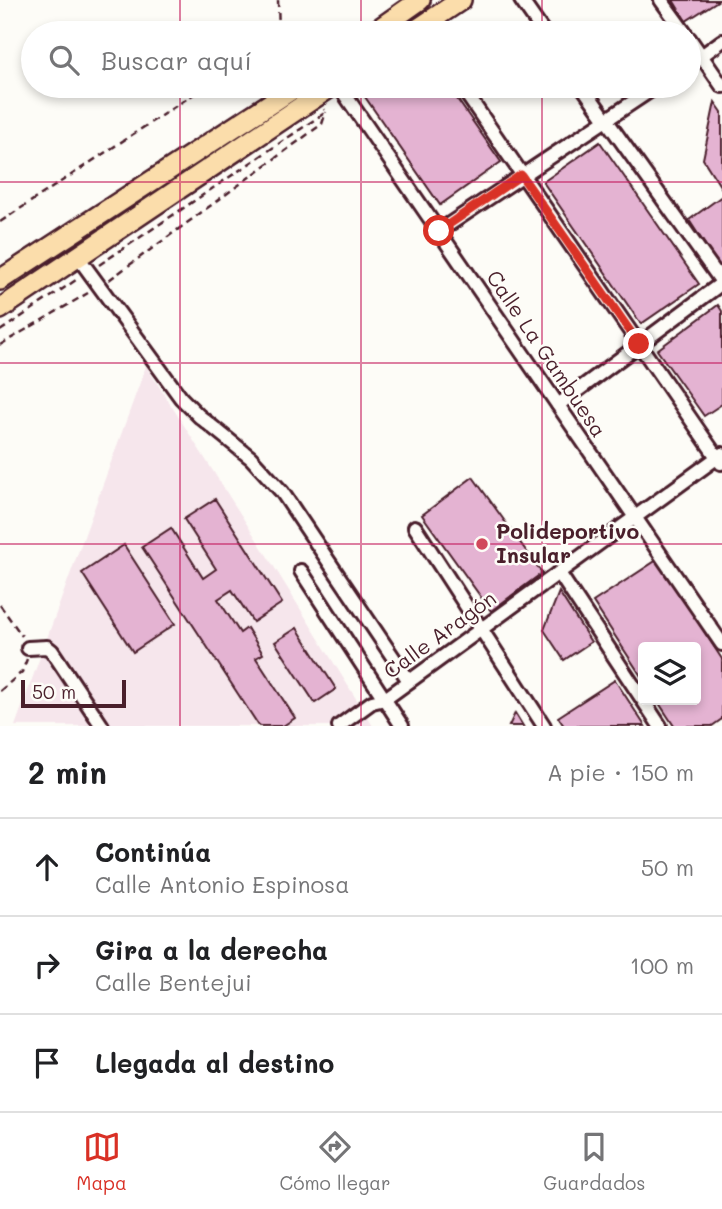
<!DOCTYPE html>
<html lang="es">
<head>
<meta charset="utf-8">
<style>
	:root { --surface:#fff; --page:#f6f6f6; --text:#202124; --muted:#757577; --line:#e0e0e0; --accent:#d93025 }
	body { margin:0; font-family:Mali,sans-serif; background:var(--page); color:var(--text) }
	.controls { position:absolute; right:21px; bottom:21px; display:grid; overflow:hidden; border-radius:7px; box-shadow:0 4px 10px #0003 }
	.controls button { width:63px; height:63px; display:grid; place-items:center; padding:0; border:0; border-bottom:2px solid var(--line); background:var(--surface); color:var(--text); font:35px sans-serif }
	.scale { position:absolute; left:21px; bottom:18px; width:105px; box-sizing:border-box; padding-left:7px; border:4px solid #4a1f2b; border-top:0; font-size:19px; line-height:24px; white-space:nowrap; color:#4a1f2b; -webkit-text-stroke:5px #fdfcf7; paint-order:stroke }
	.stop { position:absolute; width:21px; height:21px; margin:-16px; border:5px solid #d93025; border-radius:50%; background:#fff }
	.stop.end { background:#d93025; border-color:#fff; box-shadow:0 2px 7px #0008 }
	.list { margin:0; padding:0; list-style:none }
	h2 { display:flex; justify-content:space-between; align-items:center; height:91px; margin:0; padding:0 28px; font-size:30px }
	h2 small { font-size:23px; font-weight:400; color:var(--muted) }
	.list li { display:grid; grid-template-columns:46px 1fr auto; gap:21px; align-items:center; box-sizing:border-box; height:98px; padding:0 28px; border-top:2px solid var(--line) }
	.list b { display:block; font-size:26px; white-space:nowrap }
	.list p { margin:0; font-size:23px; white-space:nowrap; color:var(--muted) }
	.list em { font-size:23px; font-style:normal; color:var(--muted) }
	.icon { flex:none; width:38px; height:38px; fill:none; stroke:currentColor; stroke-width:2; stroke-linecap:round; stroke-linejoin:round }
	.map { position:relative; flex:none; width:722px; height:726px; overflow:hidden }
	.search { position:absolute; background:var(--surface); box-shadow:0 4px 10px #0003; left:21px; right:21px; top:21px; height:77px; display:flex; align-items:center; gap:18px; box-sizing:border-box; padding:0 24px; border-radius:38px; color:var(--muted); font-size:26px }
	.sheet { height:385px; background:var(--surface) }
	nav { display:flex; justify-content:space-around; align-items:center; box-sizing:border-box; height:98px; border-top:2px solid var(--line); background:var(--surface); font-size:19px; color:var(--muted) }
	nav a { display:grid; justify-items:center; gap:4px }
	nav .on { color:var(--accent) }
	.map>svg:first-child { display:block }
</style>
</head>
<body>
<div class="map">
<svg width="722" height="726" viewBox="0 0 722 726">
	<rect width="100%" height="100%" fill="#fdfcf7"/>
	<filter id="ink" filterUnits="userSpaceOnUse"><feTurbulence type="fractalNoise" baseFrequency=".0143" numOctaves="2"/><feDisplacementMap in="SourceGraphic" scale="14" xChannelSelector="R" yChannelSelector="G"/><feConvolveMatrix kernelMatrix="1 2 1 2 8 2 1 2 1" color-interpolation-filters="sRGB"/></filter>
	<g filter="url(#ink)">
		<!-- built -->
		<path fill="#f6e6ec" d="M146,366L278,573L373,726H15Z"/>
		<!-- building -->
		<g fill="#e4b3d2" stroke="#4a1f2b" stroke-width="2">
			<path d="M673,0H719L686,21Z"/>
			<path d="M376,86H448L501,162L440,205L363,94Z"/>
			<path d="M715,102L722,112V189L703,159Z"/>
			<path d="M600,142L699,284L641,324L543,182Z"/>
			<path d="M722,196V266L720,268L689,220Z"/>
			<path d="M718,305L722,311V404L704,416L657,350Z"/>
			<path d="M473,477L542,573L491,611L422,515Z"/>
			<path d="M215,499L282,603L253,622L232,590L218,599L240,633L247,628L263,654L256,658L295,718L283,726H259L142,547L171,528L203,578L216,569L184,519Z"/>
			<path d="M124,545L175,624L133,652L82,573Z"/>
			<path d="M657,560L722,659V719L712,726H674L657,700H696V647H643V679L593,602Z"/>
			<path d="M559,592L591,642L564,660L544,630Z"/>
			<path d="M297,628L336,689L315,703L275,642Z"/>
			<path d="M615,680L645,726H564L558,717Z"/>
			<path d="M515,713L523,726H509Z"/>
		</g>
		<g fill="none" stroke-linecap="round" stroke-linejoin="round">
			<!-- street casing -->
			<g stroke="#4a1f2b" stroke-width="18">
				<g id="street">
					<path d="M521,0L544,33"/>
					<path d="M661,0L685,33"/>
					<path d="M689,38L722,86"/>
					<path d="M689,65L722,41"/>
					<path d="M339,86L722,644"/>
					<path d="M461,86L721,463"/>
					<path d="M582,86L722,282"/>
					<path d="M439,231L657,86"/>
					<path d="M78,257L181,398L199,416L251,458L282,492L409,681"/>
					<path d="M558,405L722,283"/>
					<path d="M415,527L544,726"/>
					<path d="M301,571L402,726"/>
					<path d="M559,573L660,726"/>
					<path d="M28,648L47,647L52,651L102,726"/>
					<path d="M339,726L372,702L385,699L722,454"/>
				</g>
			</g>
			<!-- primary casing -->
			<g stroke="#4a1f2b" stroke-width="24">
				<g id="primary">
					<path d="M373,33L420,0"/>
					<path d="M412,33L461,0"/>
					<path d="M0,280L297,86"/>
					<path d="M0,309L332,86"/>
				</g>
			</g>
			<!-- path -->
			<g stroke="#4a1f2b" stroke-width="2.5" stroke-dasharray="7 5" stroke-linecap="butt">
				<path d="M278,0L279,33"/>
				<path d="M0,222L206,86"/>
				<path d="M99,265L326,112L324,109"/>
				<path d="M109,280L322,124L326,112"/>
				<path d="M0,331L79,278"/>
				<path d="M0,345L88,293"/>
				<path d="M0,605L22,636"/>
				<path d="M0,691L22,672L27,659"/>
			</g>
			<!-- street -->
			<use href="#street" stroke="#fdfcf7" stroke-width="12"/>
			<!-- primary -->
			<use href="#primary" stroke="#fbddab" stroke-width="19"/>
		</g>
	</g>
	<g fill="none" stroke-linecap="round" stroke-linejoin="round" filter="url(#ink)">
		<!-- route -->
		<path stroke="#d93025" stroke-width="9" d="M439,231L521,175L639,344"/>
	</g>
	<!-- grid -->
	<path fill="none" stroke="#c2185b" stroke-width="2" stroke-opacity="0.55" d="M180,0V33M361,0V33M542,0V33M180,86V726M361,86V726M542,86V726M0,182H722M0,363H722M0,544H722"/>
	<!-- markers -->
	<circle fill="#d1495b" stroke="#fdfcf7" stroke-width="2.5" cx="482" cy="544" r="7"/>
	<g text-anchor="middle" stroke-width="5" stroke-linejoin="round" paint-order="stroke">
		<!-- street labels -->
		<g font-size="21" fill="#4a1f2b" stroke="#fdfcf7">
			<text transform="translate(546 354) rotate(56)" y="7">Calle La Gambuesa</text>
			<text transform="translate(440 635) rotate(-36)" y="7">Calle Aragón</text>
		</g>
		<!-- poi labels -->
		<g font-size="21" font-weight="bold" fill="#4a1f2b" stroke="#fdfcf7" text-anchor="start">
			<text x="496" y="539">Polideportivo<tspan x="496" dy="24">Insular</tspan></text>
		</g>
	</g>
</svg>
<div class="controls">
<button><svg class="icon" aria-label="layers" viewBox="0 0 24 24"><path d="M12 4l9 5-9 5-9-5zM3 14l9 5 9-5"/></svg></button>
</div>
<div class="scale">50 m</div>
<div class="stop" style="left:439px;top:231px"></div>
<div class="stop end" style="left:639px;top:344px"></div>
<div class="search"><svg class="icon" aria-label="search" viewBox="0 0 24 24"><circle cx="10" cy="10" r="6"/><path d="M15 15l6 6"/></svg>Buscar aquí</div>
</div>
<section class="sheet">
<h2>2 min<small>A pie · 150 m</small></h2>
<ul class="list">
<li><svg class="icon" aria-label="ahead" viewBox="0 0 24 24"><path d="M12 20V5M6 11l6-6 6 6"/></svg><div><b>Continúa</b><p>Calle Antonio Espinosa</p></div><em>50 m</em></li>
<li><svg class="icon" aria-label="right" viewBox="0 0 24 24"><path d="M7 20v-9h11M14 6l5 5-5 5"/></svg><div><b>Gira a la derecha</b><p>Calle Bentejui</p></div><em>100 m</em></li>
<li><svg class="icon" aria-label="arrive" viewBox="0 0 24 24"><path d="M6 21V4h12l-3 4 3 4H6"/></svg><div><b>Llegada al destino</b></div></li>
</ul>
</section>
<nav>
<a class="on"><svg class="icon" aria-label="map" viewBox="0 0 24 24"><path d="M3 6l6-2 6 2 6-2v14l-6 2-6-2-6 2zM9 4v14M15 6v14"/></svg>Mapa</a>
<a><svg class="icon" aria-label="directions" viewBox="0 0 24 24"><path d="M12 3l9 9-9 9-9-9zM9 14v-3h6M13 9l2 2-2 2"/></svg>Cómo llegar</a>
<a><svg class="icon" aria-label="saved" viewBox="0 0 24 24"><path d="M7 4h10v16l-5-4-5 4z"/></svg>Guardados</a>
</nav>
</body>
</html>
